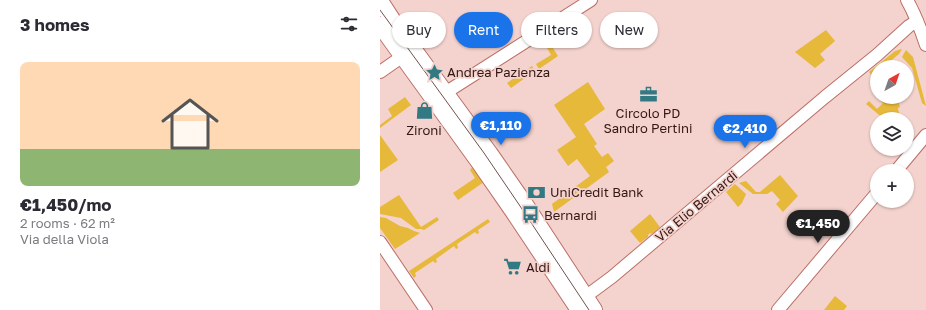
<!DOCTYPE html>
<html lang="en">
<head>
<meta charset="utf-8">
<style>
  :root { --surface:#fff; --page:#f2f2f3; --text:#2b2b33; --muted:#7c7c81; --line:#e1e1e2; --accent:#1a73e8 }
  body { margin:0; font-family:"Golos Text",sans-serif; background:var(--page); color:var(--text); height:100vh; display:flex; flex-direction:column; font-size:15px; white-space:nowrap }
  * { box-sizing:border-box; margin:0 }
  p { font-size:13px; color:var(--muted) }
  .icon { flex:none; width:22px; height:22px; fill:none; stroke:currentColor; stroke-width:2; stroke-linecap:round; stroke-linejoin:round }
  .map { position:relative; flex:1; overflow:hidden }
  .drawer { display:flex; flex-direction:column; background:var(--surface); width:380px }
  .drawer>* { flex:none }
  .banner { position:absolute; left:12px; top:12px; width:380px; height:36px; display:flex; gap:8px }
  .needle { width:26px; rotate:40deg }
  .fabs { position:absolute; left:490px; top:60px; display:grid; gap:8px }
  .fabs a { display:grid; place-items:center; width:44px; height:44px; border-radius:50%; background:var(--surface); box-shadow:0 1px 3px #0004; font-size:20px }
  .price { position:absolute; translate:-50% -34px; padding:0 9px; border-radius:14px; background:var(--accent); color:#fff; font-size:13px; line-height:26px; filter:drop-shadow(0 1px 2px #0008) }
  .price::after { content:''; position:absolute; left:50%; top:24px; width:12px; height:9px; margin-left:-6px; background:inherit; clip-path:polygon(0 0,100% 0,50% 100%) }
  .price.on { background:#222; color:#fff }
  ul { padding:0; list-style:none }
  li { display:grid; align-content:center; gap:8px; height:212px; padding:0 20px }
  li+li { border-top:1px solid var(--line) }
  li span { display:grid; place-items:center; height:124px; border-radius:8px; color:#555 }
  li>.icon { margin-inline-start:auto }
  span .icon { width:72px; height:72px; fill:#fffc; stroke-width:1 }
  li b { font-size:17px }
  h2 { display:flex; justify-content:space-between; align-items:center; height:48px; padding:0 20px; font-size:17px }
  .pill { padding:0 14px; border-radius:18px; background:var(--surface); box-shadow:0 1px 3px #0004; font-size:14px; line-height:36px }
  .pill.on { background:var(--accent); color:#fff }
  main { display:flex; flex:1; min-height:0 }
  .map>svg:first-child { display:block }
</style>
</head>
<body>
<main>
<section class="drawer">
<h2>3 homes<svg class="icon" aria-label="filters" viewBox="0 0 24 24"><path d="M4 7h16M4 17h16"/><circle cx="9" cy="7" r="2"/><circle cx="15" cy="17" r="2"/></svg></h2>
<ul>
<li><span style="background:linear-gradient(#ffd9b3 70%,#8fb573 0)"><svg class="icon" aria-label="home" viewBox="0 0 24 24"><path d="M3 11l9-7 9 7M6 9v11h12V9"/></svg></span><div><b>€1,450/mo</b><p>2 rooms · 62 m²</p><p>Via della Viola</p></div></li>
</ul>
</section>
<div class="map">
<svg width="546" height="310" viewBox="0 0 546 310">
  <rect width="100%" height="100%" fill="#f4d2cd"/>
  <g fill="#e6b93b">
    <polygon points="446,30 455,41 440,54 445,60 435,68 415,52"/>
    <polygon points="166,37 178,56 159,69 156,64 171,55 162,39"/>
    <polygon points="522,49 519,54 503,67 497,67 497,72 492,76 489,72 515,51"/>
    <polygon points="526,50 533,57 546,106 542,103 532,68 522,57"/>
    <polygon points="152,66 155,71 131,88 127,83"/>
    <polygon points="208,82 225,109 204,124 217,144 214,146 222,157 228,153 234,161 226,167 229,172 174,212 172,204 210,176 197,159 188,166 177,150 196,137 174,105"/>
    <polygon points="25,97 31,105 0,128 0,125 12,116 8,109"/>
    <polygon points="497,97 517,97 520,107 518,108 520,119 504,119 486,104 489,101 497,109 503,103"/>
    <polygon points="0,135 18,160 0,172"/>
    <polygon points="93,166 104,182 78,200 73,193 95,178 90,170"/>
    <polygon points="400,175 418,196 403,212 396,204 400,200 392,191 387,194 373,194 359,183 366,181 376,192 380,192"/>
    <polygon points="355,184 366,194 362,203 358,207 346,192"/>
    <polygon points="19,195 41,227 57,217 59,220 44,230 41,229 36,229 21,218 0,214 0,207"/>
    <polygon points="270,214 280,227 272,234 270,233 268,235 268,237 260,243 250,231"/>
    <polygon points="0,217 6,218 20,226 28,228 34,231 40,233 15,249 0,228"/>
    <polygon points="108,219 110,222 98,230 99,233 97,234 95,232 77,244 78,248 76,249 74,246 56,259 57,262 55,263 53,261 35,273 36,276 34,278 29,271"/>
    <polygon points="455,296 467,306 464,310 444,310"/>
  </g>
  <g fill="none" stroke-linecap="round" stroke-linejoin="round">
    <defs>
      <g id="minor">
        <path d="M527 0C535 14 541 30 546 45"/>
        <polyline points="0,72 23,56"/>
        <polyline points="65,93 211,0"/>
        <polyline points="516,171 546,135"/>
        <polyline points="0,242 46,310"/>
        <polyline points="205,297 232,277 445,97 497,55 529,26 537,21"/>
        <polyline points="398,310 497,193"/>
      </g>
      <g id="major">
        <polyline points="0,1 15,24 110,154 144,203 214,310"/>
        <polyline points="0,25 99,162 133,211 199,310"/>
      </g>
    </defs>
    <use href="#minor" stroke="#bb7066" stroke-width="14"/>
    <use href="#major" stroke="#bb7066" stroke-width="18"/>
    <use href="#minor" stroke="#fff" stroke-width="12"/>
    <use href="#major" stroke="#fff" stroke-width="16"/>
    <polyline stroke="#6f514d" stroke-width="1" points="0,10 104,153 140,206 209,310"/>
  </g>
  <defs>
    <symbol id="sight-bare" viewBox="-9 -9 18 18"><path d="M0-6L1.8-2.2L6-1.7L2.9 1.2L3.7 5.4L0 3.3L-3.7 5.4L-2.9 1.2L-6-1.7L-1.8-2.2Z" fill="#317983" stroke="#f4d2cd" stroke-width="2.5" paint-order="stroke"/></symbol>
    <symbol id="office-bare" viewBox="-9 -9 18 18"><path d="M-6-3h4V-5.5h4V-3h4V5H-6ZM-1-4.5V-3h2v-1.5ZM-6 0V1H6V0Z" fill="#317983" stroke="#f4d2cd" stroke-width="2.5" paint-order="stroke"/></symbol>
    <symbol id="shop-bare" viewBox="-9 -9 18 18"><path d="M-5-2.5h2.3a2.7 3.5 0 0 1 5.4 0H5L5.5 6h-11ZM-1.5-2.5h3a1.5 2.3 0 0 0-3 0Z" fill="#317983" stroke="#f4d2cd" stroke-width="2.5" paint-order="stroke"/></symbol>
    <symbol id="bank-bare" viewBox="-9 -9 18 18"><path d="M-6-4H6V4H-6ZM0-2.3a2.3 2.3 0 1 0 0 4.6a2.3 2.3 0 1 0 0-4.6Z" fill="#317983" stroke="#f4d2cd" stroke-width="2.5" paint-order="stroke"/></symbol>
    <symbol id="bus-bare" viewBox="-9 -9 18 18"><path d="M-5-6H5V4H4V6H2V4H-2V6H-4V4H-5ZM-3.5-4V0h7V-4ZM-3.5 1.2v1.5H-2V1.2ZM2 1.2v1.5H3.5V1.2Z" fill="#317983" stroke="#f4d2cd" stroke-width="2.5" paint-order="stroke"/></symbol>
    <symbol id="supermarket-bare" viewBox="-9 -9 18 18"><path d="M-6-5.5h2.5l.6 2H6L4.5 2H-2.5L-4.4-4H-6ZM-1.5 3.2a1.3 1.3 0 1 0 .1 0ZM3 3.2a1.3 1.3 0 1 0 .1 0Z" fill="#317983" stroke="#f4d2cd" stroke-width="2.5" paint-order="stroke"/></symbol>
  </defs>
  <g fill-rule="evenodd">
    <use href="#sight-bare" x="42" y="60" width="25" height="25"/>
    <use href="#office-bare" x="256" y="82" width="25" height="25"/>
    <use href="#shop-bare" x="32" y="98" width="25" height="25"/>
    <use href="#bank-bare" x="144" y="180" width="25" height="25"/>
    <use href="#bus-bare" x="138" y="202" width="25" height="25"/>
    <use href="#supermarket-bare" x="120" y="254" width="25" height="25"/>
  </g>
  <g text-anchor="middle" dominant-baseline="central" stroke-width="3.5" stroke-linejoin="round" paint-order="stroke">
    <g font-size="13" fill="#351814" stroke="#f4d2cd" text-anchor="start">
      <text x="67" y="72">Andrea Pazienza</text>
      <text x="268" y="113" text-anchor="middle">Circolo PD<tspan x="268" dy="15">Sandro Pertini</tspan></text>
      <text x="44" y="130" text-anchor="middle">Zironi</text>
      <text x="170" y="192">UniCredit Bank</text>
      <text x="164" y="215">Bernardi</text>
      <text x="146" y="267">Aldi</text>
    </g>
    <g font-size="13" fill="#351814" stroke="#f4d2cd">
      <text transform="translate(316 206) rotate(-40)">Via Elio Bernardi</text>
    </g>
  </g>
</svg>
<div class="fabs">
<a><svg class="needle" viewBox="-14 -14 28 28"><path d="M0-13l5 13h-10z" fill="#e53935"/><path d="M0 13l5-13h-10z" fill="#7c7c81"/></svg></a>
<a><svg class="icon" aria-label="layers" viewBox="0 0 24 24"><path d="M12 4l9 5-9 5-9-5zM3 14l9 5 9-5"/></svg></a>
<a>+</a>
</div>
<b class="price" style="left:121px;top:146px">€1,110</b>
<b class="price" style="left:365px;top:149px">€2,410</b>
<b class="price on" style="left:438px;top:244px">€1,450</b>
<div class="banner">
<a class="pill">Buy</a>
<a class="pill on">Rent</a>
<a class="pill">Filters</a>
<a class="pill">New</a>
</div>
</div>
</main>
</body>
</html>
